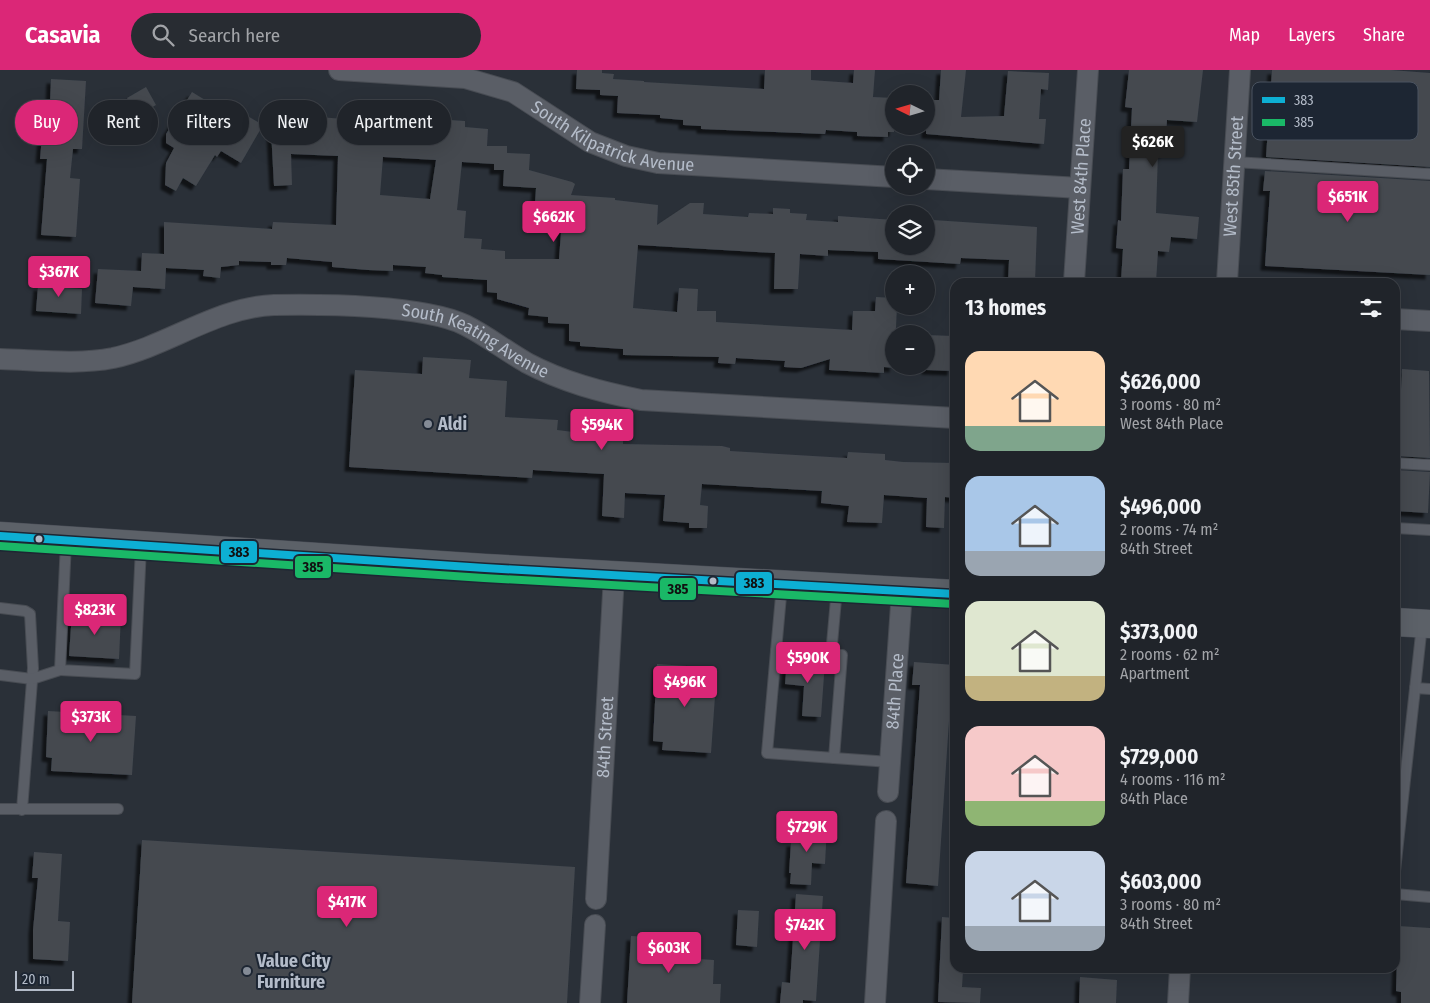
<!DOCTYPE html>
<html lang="en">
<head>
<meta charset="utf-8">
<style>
  :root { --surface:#20242a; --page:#282c32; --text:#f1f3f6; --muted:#a2a4a8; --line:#3d4147; --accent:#db2777 }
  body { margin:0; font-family:"Fira Sans Condensed",sans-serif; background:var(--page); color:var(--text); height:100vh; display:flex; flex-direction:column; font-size:19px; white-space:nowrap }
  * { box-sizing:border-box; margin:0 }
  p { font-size:16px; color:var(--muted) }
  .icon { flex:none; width:28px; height:28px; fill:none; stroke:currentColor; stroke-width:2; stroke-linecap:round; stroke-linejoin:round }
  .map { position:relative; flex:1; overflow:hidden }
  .details { position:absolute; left:950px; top:208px; width:450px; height:695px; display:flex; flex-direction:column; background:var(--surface); border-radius:15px; box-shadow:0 5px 20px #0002,0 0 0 1px var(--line) }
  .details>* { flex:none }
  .hud { position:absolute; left:15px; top:30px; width:475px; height:45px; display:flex; gap:10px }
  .needle { width:32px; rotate:275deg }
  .controls { position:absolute; left:885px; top:15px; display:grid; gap:10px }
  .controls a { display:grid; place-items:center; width:50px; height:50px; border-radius:50%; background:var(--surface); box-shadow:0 5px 20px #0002,0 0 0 1px var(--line); font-size:25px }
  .scale { position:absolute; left:15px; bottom:12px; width:59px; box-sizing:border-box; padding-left:5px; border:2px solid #b4bcc9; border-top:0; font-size:14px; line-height:18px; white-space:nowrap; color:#b4bcc9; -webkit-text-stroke:4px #1d2633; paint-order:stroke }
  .price { position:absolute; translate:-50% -42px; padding:0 11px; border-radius:5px; background:var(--accent); color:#fff; font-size:16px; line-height:32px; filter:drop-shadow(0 1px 2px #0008) }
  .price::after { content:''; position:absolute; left:50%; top:30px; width:15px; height:11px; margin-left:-8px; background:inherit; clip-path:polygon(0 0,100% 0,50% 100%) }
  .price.on { background:#222; color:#fff }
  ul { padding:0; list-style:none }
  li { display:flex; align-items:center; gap:15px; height:125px; padding:0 15px }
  li span { display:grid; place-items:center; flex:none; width:140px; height:100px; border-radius:15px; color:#555 }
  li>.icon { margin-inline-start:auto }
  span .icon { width:60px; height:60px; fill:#fffc; stroke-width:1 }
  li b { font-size:21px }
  h2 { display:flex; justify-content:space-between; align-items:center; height:60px; padding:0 15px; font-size:21px }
  .pill { padding:0 18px; border-radius:22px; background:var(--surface); box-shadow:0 5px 20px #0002,0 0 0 1px var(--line); font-size:18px; line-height:45px }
  .pill.on { background:var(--accent); color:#fff }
  header { display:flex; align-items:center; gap:30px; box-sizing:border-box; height:70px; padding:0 25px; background:var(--accent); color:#fff }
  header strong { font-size:24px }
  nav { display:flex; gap:28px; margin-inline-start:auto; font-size:18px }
  .search { width:350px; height:45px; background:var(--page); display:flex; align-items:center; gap:12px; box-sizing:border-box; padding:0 18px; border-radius:28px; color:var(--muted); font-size:19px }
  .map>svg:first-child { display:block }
</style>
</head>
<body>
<header>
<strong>Casavia</strong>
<div class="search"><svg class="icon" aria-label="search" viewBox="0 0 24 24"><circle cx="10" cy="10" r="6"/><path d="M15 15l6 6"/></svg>Search here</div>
<nav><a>Map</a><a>Layers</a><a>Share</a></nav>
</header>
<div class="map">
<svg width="1430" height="933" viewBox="0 0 1430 933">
  <defs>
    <filter id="shadow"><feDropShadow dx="-4.5" dy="4.5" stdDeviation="1" flood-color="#0009"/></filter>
  </defs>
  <rect width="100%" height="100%" fill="#2a3038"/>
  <g fill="#444950" fill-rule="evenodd" filter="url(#shadow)">
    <polygon points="577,0 602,0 602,3 614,4 613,9 644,11 644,12 764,19 765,0 811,0 811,10 853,13 854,0 875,0 873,27 894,28 894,62 888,62 888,67 857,66 857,62 826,60 825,64 701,59 701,56 683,55 683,50 660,48 660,45 617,43 618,26 600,25 600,20 576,19"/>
    <polygon points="941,0 966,0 961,47 1004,46 1008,1 1049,3 1048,20 1041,19 1039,49 1046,49 1044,74 926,64 926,30 939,30"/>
    <polygon points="1129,0 1203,0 1197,52 1167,50 1165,83 1158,83 1156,143 1199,147 1197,169 1171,167 1169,182 1158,181 1156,212 1121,211 1123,179 1116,178 1118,150 1121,151 1123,99 1129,99 1132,38 1125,37"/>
    <polygon points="1272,0 1391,0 1430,3 1430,97 1266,87"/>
    <polygon points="51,9 86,11 82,79 73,79 70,108 80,109 76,167 41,165 47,89 40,89 45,32 50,32"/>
    <polygon points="146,17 156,35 137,46 127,28"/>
    <polygon points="192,22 228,44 232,37 263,55 241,93 221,81 217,87 215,85 196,116 183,108 176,121 165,115 166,93 174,78 166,73 166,64"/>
    <path d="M343 43 465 51V57L488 59 487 76H507V83L530 84 529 100 572 112 575 114 571 125 615 128V130L658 135 657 155 690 133H704L703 144 748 147 749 143 773 144V138L790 139V143L807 144 806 150 838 152V146L894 150V176H926V157H932L933 150 1037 157 1035 212H1008L1009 190 961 188 960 194 878 189V182L828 180V186L800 184 798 219H774L775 183 638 175 633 238 677 242 679 218 698 219 697 241H716V252L852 260 853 241H875L876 227 894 228V236H897L894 298 884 297V303L829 300 830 289 801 298 784 297 785 291 736 288 735 294 718 293 719 287 623 285V279L580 276V272L569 271V254L548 253V247L528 245 529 238 497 229V223L487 222V210L442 207V205L425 203 426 197 393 195V201L368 200 332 197V192L287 188 286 195H271V192L239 191V195L221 197 220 208 203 206 204 200 166 198 165 219 133 217 131 236 95 233 98 199 141 201 142 183 164 184V152L272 159 273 152 336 155 338 86 291 84 292 115 274 116 271 60 279 65 280 44 344 49ZM383 87 436 90 430 129 380 125ZM462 92 494 94V100H504L503 116 536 118 534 148 562 149 559 189H505V181L481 179 482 169 464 168 466 141 457 140Z"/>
    <polygon points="1265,101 1430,111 1430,205 1265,196 1270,121 1263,121"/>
    <polygon points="49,206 67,208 66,218 82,219 81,244 36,241 38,216 49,217"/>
    <polygon points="926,265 954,266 952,301 926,300"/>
    <polygon points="423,287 471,290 469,308 507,311 505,347 558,350 557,360 623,368 623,374 722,376 730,378 730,381 847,388 848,382 885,384 885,390 903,392 955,393 955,428 945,427 944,458 926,457 927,428 884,425 882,453 847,452 849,436 821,433 822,421 702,414 700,435 708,436 707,458 689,458 689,453 663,451 665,425 625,423 624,448 602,446 604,404 533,400 532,408 349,397 355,300 422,304"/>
    <polygon points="1402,299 1429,301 1430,388 1395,386 1395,361 1399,361"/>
    <polygon points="1395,400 1430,402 1428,443 1395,441"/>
    <polygon points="72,542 121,545 119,589 69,586"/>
    <polygon points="787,590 825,592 821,647 802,646 804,616 785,614"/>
    <polygon points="914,592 955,595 955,636 950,636 938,816 906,813 920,615 912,615"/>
    <polygon points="657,594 717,598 711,683 662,680 663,672 653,671"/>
    <polygon points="48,641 136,646 132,705 51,701 52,688 46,687"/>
    <polygon points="800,754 827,756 825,794 812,793 811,815 790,814 791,803 789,803 791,772 799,772"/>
    <polygon points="142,770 575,797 567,933 132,933"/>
    <polygon points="34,782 62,784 58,851 70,852 68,891 33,889 33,860 38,808 32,808"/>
    <polygon points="796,824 823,826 816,931 803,930 803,933 780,933 782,912 790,913"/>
    <polygon points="738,840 759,841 757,877 736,875"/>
    <polygon points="942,847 955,848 955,900 963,901 962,917 981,918 980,933 938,932"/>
    <polygon points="1398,856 1430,858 1430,933 1401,933 1401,922 1396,921"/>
    <polygon points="631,866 685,869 683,888 714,890 713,914 721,914 720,933 627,933"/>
    <polygon points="1080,907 1117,910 1116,933 1079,933"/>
  </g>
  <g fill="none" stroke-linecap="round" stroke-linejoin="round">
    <defs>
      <g id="lane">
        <polyline points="1234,92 1430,104"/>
        <polyline points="1395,393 1430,395"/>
        <polyline points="1395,458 1430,460"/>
        <polyline points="66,472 60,600 135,604 141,477"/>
        <polyline points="0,538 25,541 30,544 33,598 22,740"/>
        <polygon points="776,581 842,585 834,688 767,683"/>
        <polyline points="776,581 782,515"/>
        <polyline points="831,585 837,518"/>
        <polyline points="0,605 32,609 60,600"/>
        <polyline points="1415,618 1430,619"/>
        <polyline points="834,688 890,692"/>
        <polyline points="0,739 118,739"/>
        <polyline points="1395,801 1422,555"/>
        <polyline points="1395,824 1430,827"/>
      </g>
      <g id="street">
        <path id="s1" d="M339 0 465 8 513 22 590 72 626 86 658 93 894 107"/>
        <polyline points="926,109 1080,118"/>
        <path id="s2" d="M1074 212 1088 0"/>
        <path id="s3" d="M1227 212 1240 0"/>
        <polyline points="1395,249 1430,251"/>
        <path id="s4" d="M0 289C37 290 77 295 113 288 168 276 217 237 274 235 322 234 424 235 465 255 487 266 506 281 527 293 563 312 601 322 641 330L955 348"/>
        <path id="s5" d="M888 722 902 521"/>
        <path id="s6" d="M596 829 614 505"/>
        <polyline points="590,933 595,855"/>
        <polyline points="875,933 886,751"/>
        <polyline points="1178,933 1180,898"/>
      </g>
      <g id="primary">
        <polyline points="0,466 485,498 955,524"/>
        <polyline points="1395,552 1430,554"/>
      </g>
    </defs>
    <use href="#lane" stroke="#484c53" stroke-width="12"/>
    <use href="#street" stroke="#484c53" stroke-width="22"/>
    <use href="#primary" stroke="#484c55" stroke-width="29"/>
    <use href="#lane" stroke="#5a5e66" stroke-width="10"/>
    <use href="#street" stroke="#5a5e66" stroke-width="20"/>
    <use href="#primary" stroke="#5c6168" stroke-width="28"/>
    <defs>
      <polyline id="bus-1" points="0,466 485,498 955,524"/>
      <polyline id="bus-2" points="0,476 484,508 954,534"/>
    </defs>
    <use href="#bus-1" stroke="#1d2633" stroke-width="11"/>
    <use href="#bus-2" stroke="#1d2633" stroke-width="11"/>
    <use href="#bus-1" stroke="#0dafd3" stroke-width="8"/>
    <use href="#bus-2" stroke="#1ab867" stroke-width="8"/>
  </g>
  <g fill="#848b96" stroke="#1d2633" stroke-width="2">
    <circle cx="428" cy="354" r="5"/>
    <circle cx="247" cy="901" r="5"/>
  </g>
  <g fill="#b4bcc9" stroke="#1d2633" stroke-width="2">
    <circle cx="39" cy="469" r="4.5"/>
    <circle cx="713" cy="511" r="4.5"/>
  </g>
  <g text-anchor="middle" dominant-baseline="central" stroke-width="4" stroke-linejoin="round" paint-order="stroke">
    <g font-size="18" fill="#b4bcc9" stroke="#1d2633">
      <text stroke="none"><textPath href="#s1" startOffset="288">South Kilpatrick Avenue</textPath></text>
      <text stroke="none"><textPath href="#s2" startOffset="106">West 84th Place</textPath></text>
      <text stroke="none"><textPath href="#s3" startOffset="106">West 85th Street</textPath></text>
      <text stroke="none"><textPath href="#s4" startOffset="492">South Keating Avenue</textPath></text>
      <text stroke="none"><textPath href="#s5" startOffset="101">84th Place</textPath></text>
      <text stroke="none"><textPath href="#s6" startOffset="162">84th Street</textPath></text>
    </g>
    <g font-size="18" font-weight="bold" fill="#b4bcc9" stroke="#1d2633" text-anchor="start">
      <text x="438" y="354">Aldi</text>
      <text x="257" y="891">Value City<tspan x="257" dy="21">Furniture</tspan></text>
    </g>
  </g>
  <rect x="1252" y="12" width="166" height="58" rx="8" fill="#1d2633" stroke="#4a5360" stroke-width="1"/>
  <rect x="1262" y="27" width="23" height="6" fill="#0dafd3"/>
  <rect x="1262" y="49" width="23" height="7" fill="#1ab867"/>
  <g font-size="14" fill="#b4bcc9">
    <text x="1294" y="35">383</text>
    <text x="1294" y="57">385</text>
  </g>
  <g stroke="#1d2633" stroke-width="2">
    <rect x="220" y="470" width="38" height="24" rx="5" fill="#0dafd3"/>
    <rect x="294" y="485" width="38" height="24" rx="5" fill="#1ab867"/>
    <rect x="735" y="501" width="38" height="24" rx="5" fill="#0dafd3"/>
    <rect x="659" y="507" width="38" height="24" rx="5" fill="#1ab867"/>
  </g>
  <g font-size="14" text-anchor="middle" font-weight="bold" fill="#111">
    <text x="239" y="487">383</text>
    <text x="313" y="502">385</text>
    <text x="754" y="518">383</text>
    <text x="678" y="524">385</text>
  </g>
</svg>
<div class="controls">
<a><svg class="needle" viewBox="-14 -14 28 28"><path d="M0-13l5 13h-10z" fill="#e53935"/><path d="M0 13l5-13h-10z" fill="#a2a4a8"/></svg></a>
<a><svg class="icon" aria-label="locate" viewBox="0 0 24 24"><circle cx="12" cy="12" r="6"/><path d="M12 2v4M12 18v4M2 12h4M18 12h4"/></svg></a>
<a><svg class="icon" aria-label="layers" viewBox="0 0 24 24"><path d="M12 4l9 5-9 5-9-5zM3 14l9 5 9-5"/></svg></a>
<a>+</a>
<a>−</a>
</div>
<div class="scale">20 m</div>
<b class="price on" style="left:1153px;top:98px">$626K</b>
<b class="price" style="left:1348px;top:153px">$651K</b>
<b class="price" style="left:554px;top:173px">$662K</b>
<b class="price" style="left:59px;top:228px">$367K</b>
<b class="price" style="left:602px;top:381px">$594K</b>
<b class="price" style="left:95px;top:566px">$823K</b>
<b class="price" style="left:808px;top:614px">$590K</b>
<b class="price" style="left:685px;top:638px">$496K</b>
<b class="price" style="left:91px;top:673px">$373K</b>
<b class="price" style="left:807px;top:783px">$729K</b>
<b class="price" style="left:347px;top:858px">$417K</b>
<b class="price" style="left:805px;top:881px">$742K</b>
<b class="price" style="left:669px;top:904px">$603K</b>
<div class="hud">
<a class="pill on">Buy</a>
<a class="pill">Rent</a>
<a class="pill">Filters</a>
<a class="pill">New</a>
<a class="pill">Apartment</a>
</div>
<section class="details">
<h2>13 homes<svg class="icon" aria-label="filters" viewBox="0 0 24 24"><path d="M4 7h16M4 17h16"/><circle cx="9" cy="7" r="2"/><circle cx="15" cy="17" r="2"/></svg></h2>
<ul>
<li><span style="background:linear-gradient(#ffd9b3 75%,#7fa58c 0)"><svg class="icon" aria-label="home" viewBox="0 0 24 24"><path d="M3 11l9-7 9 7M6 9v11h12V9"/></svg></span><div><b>$626,000</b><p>3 rooms · 80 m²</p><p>West 84th Place</p></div></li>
<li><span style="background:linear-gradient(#a9c7e8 75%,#9aa5b1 0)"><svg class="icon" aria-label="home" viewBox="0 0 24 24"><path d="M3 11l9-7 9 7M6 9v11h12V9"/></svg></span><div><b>$496,000</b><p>2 rooms · 74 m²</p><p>84th Street</p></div></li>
<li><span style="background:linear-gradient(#dfe7d0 75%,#c2b280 0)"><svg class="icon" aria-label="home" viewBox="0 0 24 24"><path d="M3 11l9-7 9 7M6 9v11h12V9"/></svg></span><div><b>$373,000</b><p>2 rooms · 62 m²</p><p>Apartment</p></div></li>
<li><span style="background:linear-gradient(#f6c9c9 75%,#8fb573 0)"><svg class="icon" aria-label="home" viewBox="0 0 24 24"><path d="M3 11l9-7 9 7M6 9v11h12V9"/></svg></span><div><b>$729,000</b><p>4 rooms · 116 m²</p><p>84th Place</p></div></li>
<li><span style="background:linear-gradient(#c9d6e8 75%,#9aa5b1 0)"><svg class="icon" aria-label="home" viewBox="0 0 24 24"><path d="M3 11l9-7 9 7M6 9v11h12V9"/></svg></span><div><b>$603,000</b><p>3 rooms · 80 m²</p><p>84th Street</p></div></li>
</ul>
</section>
</div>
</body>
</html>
